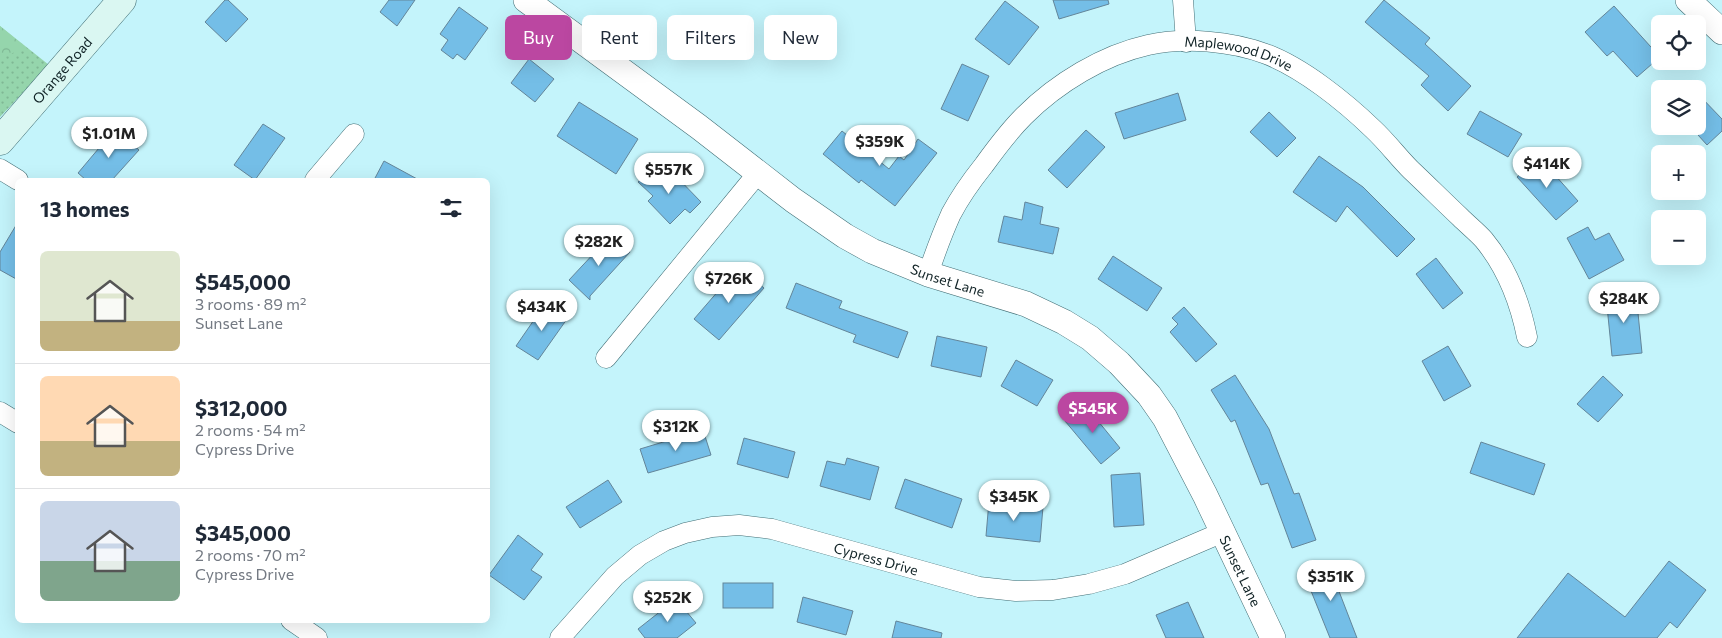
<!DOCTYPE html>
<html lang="en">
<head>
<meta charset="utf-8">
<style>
  :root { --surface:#fff; --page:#f6f6f7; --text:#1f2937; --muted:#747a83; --line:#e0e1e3; --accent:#bb47a1 }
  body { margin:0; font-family:Commissioner,sans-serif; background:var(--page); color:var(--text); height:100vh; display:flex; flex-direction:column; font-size:19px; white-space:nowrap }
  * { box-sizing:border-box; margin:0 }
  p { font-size:16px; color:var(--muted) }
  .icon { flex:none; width:28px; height:28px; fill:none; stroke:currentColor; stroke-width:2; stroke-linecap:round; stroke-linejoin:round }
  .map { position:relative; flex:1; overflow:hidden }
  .panel { position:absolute; left:15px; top:178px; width:475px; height:445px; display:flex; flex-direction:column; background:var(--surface); border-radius:8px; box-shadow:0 5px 20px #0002 }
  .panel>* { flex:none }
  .banner { position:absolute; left:505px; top:15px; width:475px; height:45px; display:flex; gap:10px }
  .tools { position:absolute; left:1651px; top:15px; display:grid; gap:10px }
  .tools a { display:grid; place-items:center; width:55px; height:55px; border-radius:8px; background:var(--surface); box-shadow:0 5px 20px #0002; font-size:25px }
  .price { position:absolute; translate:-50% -42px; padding:0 11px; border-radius:18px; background:#fff; color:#222; font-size:16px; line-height:32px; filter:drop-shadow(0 1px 2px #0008) }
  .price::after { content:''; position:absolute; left:50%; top:30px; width:15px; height:11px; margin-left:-8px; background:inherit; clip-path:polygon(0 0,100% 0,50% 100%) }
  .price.selected { background:var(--accent); color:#fff }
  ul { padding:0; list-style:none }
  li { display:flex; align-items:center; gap:15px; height:125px; padding:0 25px }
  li+li { border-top:1px solid var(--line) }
  li span { display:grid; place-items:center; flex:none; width:140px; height:100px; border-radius:8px; color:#555 }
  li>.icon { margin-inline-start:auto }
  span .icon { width:60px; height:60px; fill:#fffc; stroke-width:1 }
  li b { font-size:21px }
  h2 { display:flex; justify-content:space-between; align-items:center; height:60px; padding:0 25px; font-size:21px }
  .tag { padding:0 18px; border-radius:8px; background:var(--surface); box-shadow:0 5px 20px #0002; font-size:18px; line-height:45px }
  .tag.selected { background:var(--accent); color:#fff }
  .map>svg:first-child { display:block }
</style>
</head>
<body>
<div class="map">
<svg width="1722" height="638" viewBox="0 0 1722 638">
  <defs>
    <pattern id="grass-dots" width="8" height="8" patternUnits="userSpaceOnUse" patternTransform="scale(1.25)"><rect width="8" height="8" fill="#95d5ac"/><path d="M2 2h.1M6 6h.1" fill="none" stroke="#7fb794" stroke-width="1.8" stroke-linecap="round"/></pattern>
    <pattern id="forest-crowns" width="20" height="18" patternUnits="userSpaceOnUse" patternTransform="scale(1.25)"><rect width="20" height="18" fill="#95d5ac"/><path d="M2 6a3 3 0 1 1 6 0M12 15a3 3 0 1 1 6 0" fill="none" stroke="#7fb794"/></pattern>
  </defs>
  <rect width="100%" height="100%" fill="#c4f4fb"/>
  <polygon fill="url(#grass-dots)" points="0,26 49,65 0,117"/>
  <polygon fill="url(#forest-crowns)" points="0,26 24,46 17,51 0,59"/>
  <g fill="#74bee7" stroke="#638599">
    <polygon points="225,0 228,0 248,19 226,42 205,22"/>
    <polygon points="389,0 415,0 397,26 380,12"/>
    <polygon points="1053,0 1108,0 1109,4 1059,19"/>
    <polygon points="1384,0 1430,38 1425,44 1471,86 1448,111 1421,85 1429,76 1365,22"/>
    <polygon points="1005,1 1039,27 1009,65 975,39"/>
    <polygon points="1614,6 1660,57 1637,77 1613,51 1607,56 1585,32"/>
    <polygon points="459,7 488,28 465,60 457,54 453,59 441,50 448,40 440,34"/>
    <polygon points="529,59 554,79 535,102 511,83"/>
    <polygon points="962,64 989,76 968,121 941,109"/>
    <polygon points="1178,93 1186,120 1124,139 1115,113"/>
    <polygon points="1698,94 1722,119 1722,131 1707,145 1698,135"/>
    <polygon points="579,102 638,139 616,174 557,136"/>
    <polygon points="1480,111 1522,134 1508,157 1467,134"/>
    <polygon points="1269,112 1296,138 1277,157 1250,132"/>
    <polygon points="263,124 285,138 255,180 234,165"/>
    <polygon points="115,129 139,150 112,180 86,180 78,173"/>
    <polygon points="1086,130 1105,147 1067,188 1048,170"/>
    <polygon points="842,131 889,169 899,156 904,160 918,139 937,153 895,206 861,180 859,183 823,154"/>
    <polygon points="1319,156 1363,187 1415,239 1397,257 1347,206 1336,222 1293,192"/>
    <polygon points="1539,157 1578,201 1556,220 1517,177"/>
    <polygon points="384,161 419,180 374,180"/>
    <polygon points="652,169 663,181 672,172 701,202 690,213 685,209 670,224 648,201 653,196 638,182"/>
    <polygon points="1025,202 1043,207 1040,224 1059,228 1053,254 998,242 1004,216 1022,220"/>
    <polygon points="18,222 18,280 0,270 0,252"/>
    <polygon points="1588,227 1595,240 1609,233 1624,260 1589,279 1567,238"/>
    <polygon points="611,235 630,252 590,296 590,300 569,280"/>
    <polygon points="1113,256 1162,288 1147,311 1098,279"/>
    <polygon points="1436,258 1463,293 1443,309 1416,274"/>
    <polygon points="739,267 764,288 719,340 694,319"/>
    <polygon points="796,283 842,301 839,308 908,332 898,358 853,342 856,335 786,308"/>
    <polygon points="1636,293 1642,353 1612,356 1606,296"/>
    <polygon points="545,304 567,319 538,360 516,346"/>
    <polygon points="1184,307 1217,344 1196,362 1170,332 1178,324 1172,318"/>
    <polygon points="937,336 987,347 981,377 931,366"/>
    <polygon points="1448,346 1471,386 1444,401 1422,361"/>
    <polygon points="1016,360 1053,380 1037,406 1001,386"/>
    <polygon points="1235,375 1269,429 1294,494 1299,493 1316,540 1292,548 1268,483 1261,485 1235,420 1231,422 1211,390"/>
    <polygon points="1603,376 1623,395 1598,422 1577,404"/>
    <polygon points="1085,405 1120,448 1101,464 1065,421"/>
    <polygon points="703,430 711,455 648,473 640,449"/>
    <polygon points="744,438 795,452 788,478 737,464"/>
    <polygon points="1481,442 1545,464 1534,495 1470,473"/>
    <polygon points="847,458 879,467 870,500 820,486 827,461 845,465"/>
    <polygon points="1140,473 1144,525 1114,527 1111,475"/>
    <polygon points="905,479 962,499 952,528 895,508"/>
    <polygon points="608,480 622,502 580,528 566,507"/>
    <polygon points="989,501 1043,507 1040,542 986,536"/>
    <polygon points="518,535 543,554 531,570 542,577 524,600 489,575"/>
    <polygon points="1669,561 1706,590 1677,628 1670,622 1657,638 1517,638 1568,573 1625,617"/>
    <polygon points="1338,563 1343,578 1335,581 1357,638 1330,638 1305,576"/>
    <rect x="723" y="583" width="50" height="25"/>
    <polygon points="803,597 853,611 846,635 797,622"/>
    <polygon points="676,599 696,623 677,638 645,638 638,629"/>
    <polygon points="1188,602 1204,638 1166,638 1156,615"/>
    <polygon points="896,621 942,633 941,638 892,638"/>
  </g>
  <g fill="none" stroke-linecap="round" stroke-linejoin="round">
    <defs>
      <g id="minor">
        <polyline points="1183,0 1186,42"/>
        <polyline points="0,169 18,180"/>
        <polyline points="315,180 354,134"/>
        <path id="s1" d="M928 274C935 253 942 234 951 214 960 197 972 180 984 165 997 147 1009 131 1024 116 1057 83 1103 55 1148 45 1185 37 1231 41 1266 54 1303 68 1345 102 1373 129 1387 142 1398 157 1411 170 1427 185 1443 201 1460 217 1468 225 1477 232 1484 240 1507 268 1520 302 1527 337"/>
        <polyline points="606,358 758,173"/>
        <polyline points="0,412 18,423"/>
        <polyline points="291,620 317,638"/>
        <path id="s2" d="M560 638 615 576 640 555 664 541 685 533 712 527 739 525 772 529 979 587 1016 591 1053 590 1089 584 1125 574 1223 532"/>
      </g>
      <g id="tertiary">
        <path id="s3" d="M526 0 699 127 793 200 845 236 872 251 928 274 1026 304 1064 322 1090 338 1119 363 1149 395 1165 418 1205 495 1273 638"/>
        <polyline points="1688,0 1722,32"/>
      </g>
      <g id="secondary">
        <path id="s4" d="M0 141 122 0"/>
      </g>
    </defs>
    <use href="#minor" stroke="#426e75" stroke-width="21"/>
    <use href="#tertiary" stroke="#426e75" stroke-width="26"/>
    <use href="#secondary" stroke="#426e75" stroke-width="29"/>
    <use href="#minor" stroke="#fff" stroke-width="20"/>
    <use href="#tertiary" stroke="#fff" stroke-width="25"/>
    <use href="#secondary" stroke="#daf7f2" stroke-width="28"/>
  </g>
  <g text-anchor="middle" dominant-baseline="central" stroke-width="4" stroke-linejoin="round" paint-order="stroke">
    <g font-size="14" fill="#102225" stroke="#c4f4fb">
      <text stroke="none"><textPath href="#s1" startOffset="424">Maplewood Drive</textPath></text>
      <text stroke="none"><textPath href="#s4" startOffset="94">Orange Road</textPath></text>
      <text stroke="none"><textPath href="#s3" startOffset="509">Sunset Lane</textPath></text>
      <text stroke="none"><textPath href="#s2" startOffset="362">Cypress Drive</textPath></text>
      <text stroke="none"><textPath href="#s3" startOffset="944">Sunset Lane</textPath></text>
    </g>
  </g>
</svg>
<div class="tools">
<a><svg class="icon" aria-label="locate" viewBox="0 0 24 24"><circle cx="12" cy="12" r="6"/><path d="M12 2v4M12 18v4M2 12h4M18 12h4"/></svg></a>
<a><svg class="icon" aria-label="layers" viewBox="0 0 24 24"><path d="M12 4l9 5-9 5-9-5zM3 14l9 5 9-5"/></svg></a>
<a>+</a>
<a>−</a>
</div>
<b class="price" style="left:109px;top:159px">$1.01M</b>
<b class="price" style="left:880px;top:167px">$359K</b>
<b class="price" style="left:1547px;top:189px">$414K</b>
<b class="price" style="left:669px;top:195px">$557K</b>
<b class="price" style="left:599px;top:267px">$282K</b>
<b class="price" style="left:729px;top:304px">$726K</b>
<b class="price" style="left:1624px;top:324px">$284K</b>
<b class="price" style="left:542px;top:332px">$434K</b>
<b class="price selected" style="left:1093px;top:434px">$545K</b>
<b class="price" style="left:676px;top:452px">$312K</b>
<b class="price" style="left:1014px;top:522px">$345K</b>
<b class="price" style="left:1331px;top:602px">$351K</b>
<b class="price" style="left:668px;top:623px">$252K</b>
<div class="banner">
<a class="tag selected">Buy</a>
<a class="tag">Rent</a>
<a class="tag">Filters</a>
<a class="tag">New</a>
</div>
<section class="panel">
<h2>13 homes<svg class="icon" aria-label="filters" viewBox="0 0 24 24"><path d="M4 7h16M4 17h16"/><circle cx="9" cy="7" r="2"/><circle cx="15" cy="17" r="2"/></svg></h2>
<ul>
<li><span style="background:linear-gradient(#dfe7d0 70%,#c2b280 0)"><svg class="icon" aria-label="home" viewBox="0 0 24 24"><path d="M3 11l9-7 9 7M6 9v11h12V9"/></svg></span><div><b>$545,000</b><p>3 rooms · 89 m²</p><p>Sunset Lane</p></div></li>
<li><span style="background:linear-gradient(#ffd9b3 65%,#c2b280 0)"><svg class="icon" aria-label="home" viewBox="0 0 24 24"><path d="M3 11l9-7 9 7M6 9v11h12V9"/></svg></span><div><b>$312,000</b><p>2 rooms · 54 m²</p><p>Cypress Drive</p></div></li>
<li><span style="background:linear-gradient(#c9d6e8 60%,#7fa58c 0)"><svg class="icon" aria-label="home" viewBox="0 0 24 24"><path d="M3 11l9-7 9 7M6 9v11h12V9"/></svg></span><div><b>$345,000</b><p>2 rooms · 70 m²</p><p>Cypress Drive</p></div></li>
</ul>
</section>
</div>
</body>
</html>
